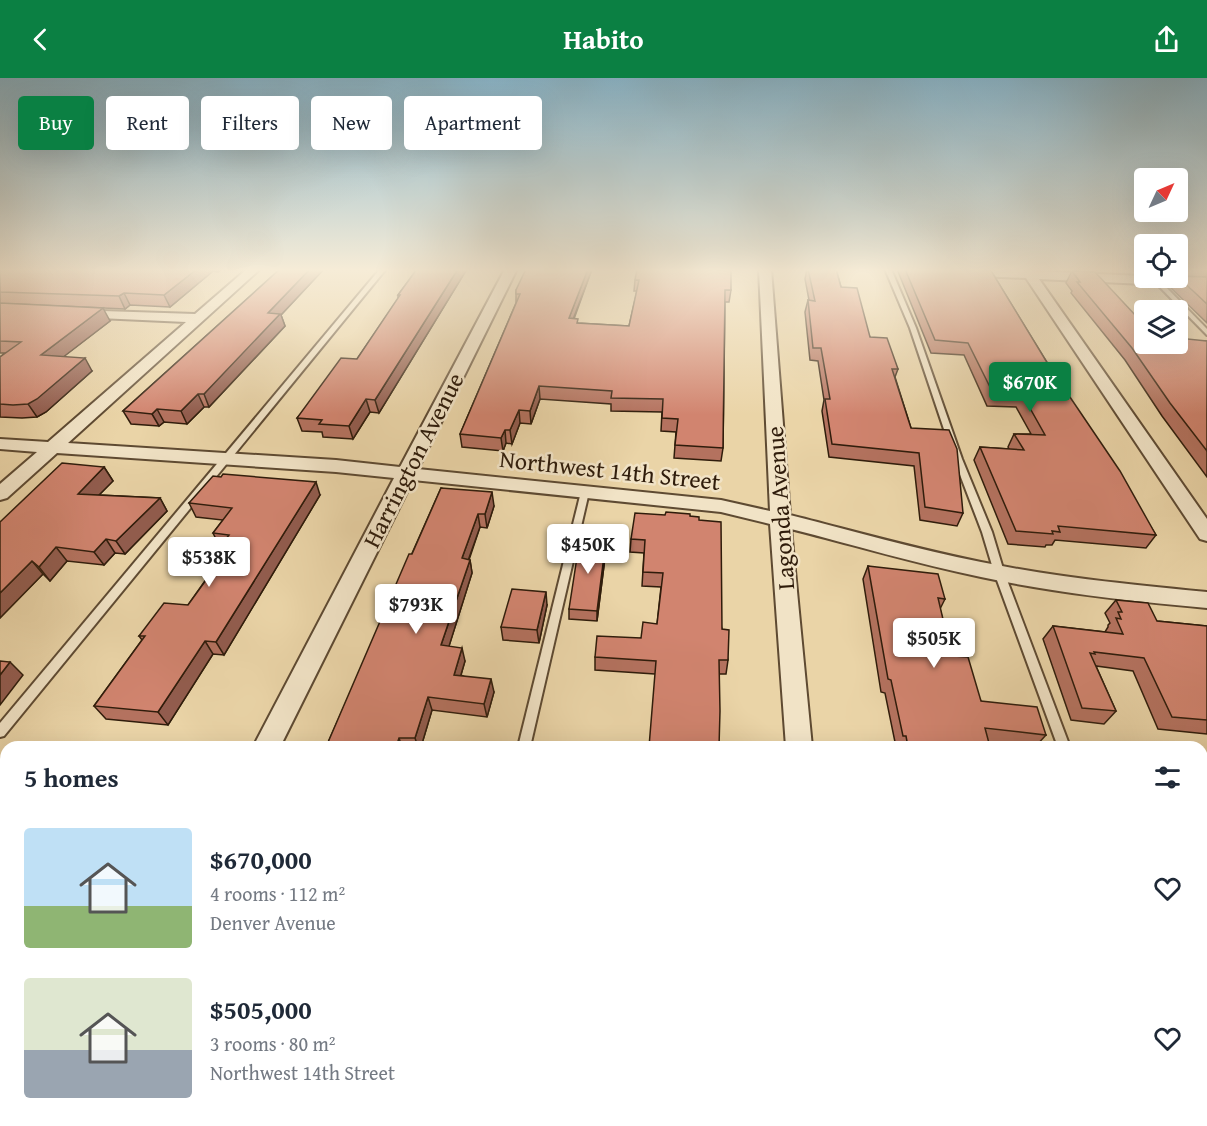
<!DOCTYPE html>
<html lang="en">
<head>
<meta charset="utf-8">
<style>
  :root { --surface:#fff; --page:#f2f2f3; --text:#1f2937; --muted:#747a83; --accent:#0b8043 }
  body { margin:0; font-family:"Gentium Book Plus",serif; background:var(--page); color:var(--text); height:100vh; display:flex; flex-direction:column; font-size:22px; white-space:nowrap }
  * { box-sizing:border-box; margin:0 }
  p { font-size:20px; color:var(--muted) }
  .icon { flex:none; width:33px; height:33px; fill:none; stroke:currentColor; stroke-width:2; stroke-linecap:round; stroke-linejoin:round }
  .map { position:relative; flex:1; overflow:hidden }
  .sheet { position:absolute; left:0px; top:663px; width:1208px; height:386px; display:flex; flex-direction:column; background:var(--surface); border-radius:18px 18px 0 0; box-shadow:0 6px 24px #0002 }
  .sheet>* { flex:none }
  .hud { position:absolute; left:18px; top:18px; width:600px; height:54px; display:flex; gap:12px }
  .needle { width:39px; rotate:46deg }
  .fabs { position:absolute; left:1134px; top:90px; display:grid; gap:12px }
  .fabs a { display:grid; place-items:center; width:54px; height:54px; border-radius:6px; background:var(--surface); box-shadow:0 6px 24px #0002; font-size:30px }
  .price { position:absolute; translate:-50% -51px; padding:0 14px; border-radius:6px; background:#fff; color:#222; font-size:20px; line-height:39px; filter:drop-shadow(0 2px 3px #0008) }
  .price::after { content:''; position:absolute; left:50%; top:36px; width:18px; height:14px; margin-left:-9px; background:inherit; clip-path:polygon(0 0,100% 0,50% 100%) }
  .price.current { background:var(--accent); color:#fff }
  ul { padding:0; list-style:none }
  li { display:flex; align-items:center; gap:18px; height:150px; padding:0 24px }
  li span { display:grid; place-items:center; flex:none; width:168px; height:120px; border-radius:6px; color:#555 }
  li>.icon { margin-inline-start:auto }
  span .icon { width:72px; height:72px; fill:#fffc; stroke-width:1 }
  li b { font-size:26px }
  h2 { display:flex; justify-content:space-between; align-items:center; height:72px; padding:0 24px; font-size:26px }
  .pill { padding:0 21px; border-radius:6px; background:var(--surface); box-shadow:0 6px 24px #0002; font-size:21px; line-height:54px }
  .pill.current { background:var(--accent); color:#fff }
  header { display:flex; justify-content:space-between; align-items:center; height:78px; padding:0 24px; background:var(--accent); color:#fff; font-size:27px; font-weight:700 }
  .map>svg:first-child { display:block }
</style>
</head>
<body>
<header><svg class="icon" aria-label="back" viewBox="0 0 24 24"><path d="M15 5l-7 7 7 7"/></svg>Habito<svg class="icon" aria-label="share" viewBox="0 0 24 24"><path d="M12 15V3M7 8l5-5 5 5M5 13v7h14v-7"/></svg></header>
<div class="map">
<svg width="1207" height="1048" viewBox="0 0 1207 1048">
  <rect width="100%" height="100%" fill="#ead4a7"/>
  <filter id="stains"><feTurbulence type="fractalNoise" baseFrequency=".00333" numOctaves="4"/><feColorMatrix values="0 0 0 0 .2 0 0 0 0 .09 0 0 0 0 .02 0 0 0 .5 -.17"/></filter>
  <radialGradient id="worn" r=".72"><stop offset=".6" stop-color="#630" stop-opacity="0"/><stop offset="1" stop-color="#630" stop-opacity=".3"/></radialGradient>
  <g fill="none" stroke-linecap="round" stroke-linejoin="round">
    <defs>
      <g id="service">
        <polygon points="380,191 386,191 4,658 0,659 0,645"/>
        <polygon points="885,191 891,191 916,250 962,381 992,454 1004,494 1070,669 1058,669 994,494 982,454 954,381 910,250"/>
        <polygon points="1151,200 1157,200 1207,251 1207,257"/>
        <polygon points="585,411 589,414 530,669 518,669 581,414"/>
        <polygon points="0,1010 6,1011 6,1029 0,1028"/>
        <polygon points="1202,1021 1207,1023 1207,1048 1200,1048 1198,1042 1202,1042"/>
        <polygon points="439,1042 457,1042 455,1048 437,1048"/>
      </g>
      <g id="minor">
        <path d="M247 191H260L68 365 336 382 400 389 505 191H517L418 391 721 422 770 433 759 191H771L790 437C853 453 916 471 981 484 1055 499 1131 507 1207 514V530C1131 523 1056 515 981 499 917 486 854 467 791 451L812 669H786L770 446 721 434 413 402 280 669H253L394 400 336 394 57 375 7 420 0 422V406L37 374 0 371V361L48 364 186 244 77 239 70 235 72 232 195 236Z"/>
        <polygon points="905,191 1032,191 1034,193 1207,201 1207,209 1039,201 1207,441 1207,463 1200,461 1026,200 911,195"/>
        <polygon points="56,1042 95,1042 92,1048 54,1048"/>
        <polygon points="812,1042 850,1042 851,1048 813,1048"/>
      </g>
    </defs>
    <use href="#service" stroke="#5e4a32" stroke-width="4"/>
    <use href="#minor" stroke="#5e4a32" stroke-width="4"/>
    <use href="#service" fill="#f1e3c6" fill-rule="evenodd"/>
    <use href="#minor" fill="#f1e3c6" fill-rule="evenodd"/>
  </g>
  <g fill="#b4725f" stroke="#2f1c0b" stroke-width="1.5">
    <polygon points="0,191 222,191 218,194 213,193 170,229 130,227 125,231 16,226 110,243 64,278 92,293 46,334 37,339 22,340 0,339 0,279 5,275 0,275"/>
    <polygon points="280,191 324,191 281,237 285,248 209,329 204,329 187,346 164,344 159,348 131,346 123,333"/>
    <polygon points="417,191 467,191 379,335 370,334 353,361 323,359 322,354 302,353 297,340 357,281 398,221 398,217"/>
    <polygon points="807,191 836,191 841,209 870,259 898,291 895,299 911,350 963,435 957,448 920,442 914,388 829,379 822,333 824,322 818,283 810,282 805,234 808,222 809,222 805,201"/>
    <polygon points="897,191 990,191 1051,291 1156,457 1146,470 1055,462 1052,467 1046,467 1045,469 1008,466 974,382 980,369 1009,371 1008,369 1014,356 1031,356 1016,329 987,328 964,277 931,275"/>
    <polygon points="1058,191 1078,191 1077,193 1058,192"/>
    <polygon points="1178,191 1207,191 1207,199 1178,198"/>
    <polygon points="1072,193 1144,266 1207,263 1207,399 1162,338 1125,282 1071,215 1072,213 1066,205"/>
    <polygon points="591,194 574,241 578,245 629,248 637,213 634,213 635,202 731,212 729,224 725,224 723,370 721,383 674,380 676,354 661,353 662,334 611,333 611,326 540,321 531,346 520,345 512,366 506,365 503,373 462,369 460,356 516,225 516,212"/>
    <polygon points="1207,199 1207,245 1170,209 1176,200"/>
    <polygon points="104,389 113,403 99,417 160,420 167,433 125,476 115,475 104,487 67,483 50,503 43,496 0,540 0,444"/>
    <polygon points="441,410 494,428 487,450 480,449 469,482 470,482 472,495 449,568 465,583 461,597 494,614 487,639 432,632 421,669 326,669"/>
    <polygon points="320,417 224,577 213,576 168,647 106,641 94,628 142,562 139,558 188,527 219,483 215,475 220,469 213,455 223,442 196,439 189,425"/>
    <polygon points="690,438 722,551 728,582 726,596 655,596 595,592 595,579 641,560 657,546 661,509 642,508 644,475 630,474 631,461"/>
    <polygon points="606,472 597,543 569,541 569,531"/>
    <polygon points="868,488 945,521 940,531 950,571 981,623 1046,657 1035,669 989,664 990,669 896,669 885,615 881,614 863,501"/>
    <polygon points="1116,522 1157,543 1207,548 1207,656 1158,651 1133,593 1096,588 1116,633 1104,646 1071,642 1043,561 1053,548 1105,554 1108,549 1108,547 1110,545 1105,535"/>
    <polygon points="547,527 539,565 503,562 501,549"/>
    <polygon points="1207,687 1207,704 1206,701"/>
    <polygon points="6,734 6,939 4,942 0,942 0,778 4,773 0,772 0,742"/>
    <polygon points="281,1042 328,1042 326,1048 318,1048"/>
    <polygon points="951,1042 984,1042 1023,1048 948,1048 948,1044"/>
  </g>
  <g fill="#925c4e" stroke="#2f1c0b" stroke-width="1.5">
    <polygon points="197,191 212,191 213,193 170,229 164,217"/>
    <polygon points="310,191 324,191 281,237 285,248 209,329 204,316 268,235"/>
    <polygon points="458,191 467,191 379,335 375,322"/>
    <polygon points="588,191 591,191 591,194 569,252 569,240"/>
    <polygon points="124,215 130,227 125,231 119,218"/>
    <polygon points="103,230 110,243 49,290 41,277"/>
    <polygon points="85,280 92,293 46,334 37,339 28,326"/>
    <polygon points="539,308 540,321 531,346 530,333"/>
    <polygon points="198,316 204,329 187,346 181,333"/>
    <polygon points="366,321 370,334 353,361 349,348"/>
    <polygon points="157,331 164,344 159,348 152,336"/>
    <polygon points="519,332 520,345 512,366 510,352"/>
    <polygon points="505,352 506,365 503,373 501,360"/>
    <polygon points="104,389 113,403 87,429 78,416"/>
    <polygon points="316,404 320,417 224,577 216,564"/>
    <polygon points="492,414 494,428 487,450 485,436"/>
    <polygon points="160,420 167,433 125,476 116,463"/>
    <polygon points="478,436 480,449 464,494 462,480"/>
    <polygon points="106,461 115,475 104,487 94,474"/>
    <polygon points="606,462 606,472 597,543 597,533"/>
    <polygon points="56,469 67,483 50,503 39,489"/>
    <polygon points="470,482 472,495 445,581 441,567"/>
    <polygon points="32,483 43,496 0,540 0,515"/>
    <polygon points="546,514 547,527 539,565 537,552"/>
    <polygon points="205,563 213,576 168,647 158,634"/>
    <polygon points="462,570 465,583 457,610 454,597"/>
    <polygon points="10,584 23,597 0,627 0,597"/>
    <polygon points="491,601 494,614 487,639 484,626"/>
    <polygon points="428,619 432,632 421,669 418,669 415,660"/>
    <polygon points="399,660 402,669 396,669"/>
    <polygon points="6,885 6,939 4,942 0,941 0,895"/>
    <polygon points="317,1042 328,1042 326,1048 323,1048 316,1044"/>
    <polygon points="418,1042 426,1042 424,1048 416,1048"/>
  </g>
  <g fill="#d1846f" stroke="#2f1c0b" stroke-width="1.5">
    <polygon points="0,191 197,191 164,217 124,215 119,218 0,214"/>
    <polygon points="280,191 310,191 268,235 280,236 204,316 198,316 181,333 157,331 152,336 123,333"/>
    <polygon points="417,191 458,191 375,322 366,321 349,348 319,346 322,342 297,340 341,280 357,281 400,217 398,217"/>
    <polygon points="526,191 588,191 569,240 578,241 577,245 629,248 639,202 635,202 637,191 731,191 731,212 725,212 723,370 675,367 678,341 662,340 663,321 611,320 612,313 539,308 530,333 519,332 510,352 505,352 501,360 460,356 520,216 516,216 516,212"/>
    <polygon points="808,191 836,191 841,209 857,210 870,259 887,260 898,291 892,291 911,350 949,352 957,371 963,435 925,429 919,375 832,366 825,321 830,321 821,270 813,270 808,222 815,223"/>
    <polygon points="905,191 990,191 1051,291 1120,393 1156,457 1058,448 1060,454 1052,453 1053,456 1016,453 980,369 1024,372 1014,356 1045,357 1022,316 993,315 968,265 935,262"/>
    <polygon points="1072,193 1095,194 1137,239 1144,239 1144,266 1178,266 1178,260 1207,263 1207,373 1170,325 1132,270 1077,204 1080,204"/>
    <polygon points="1178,198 1207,199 1207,226 1178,199"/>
    <polygon points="0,225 103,230 41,277 85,280 37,321 28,326 13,327 0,326 0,279 21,264 0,263"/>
    <polygon points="62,385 104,389 78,416 160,420 116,463 106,461 94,474 56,469 39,489 32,483 0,515 0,444"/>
    <polygon points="223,396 316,404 216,564 205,563 158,634 94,628 145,558 139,558 164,525 188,527 222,480 217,479 220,476 215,475 229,457 213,455 232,430 189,425 213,398 221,399"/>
    <polygon points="441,410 492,414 485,436 478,436 462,480 470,482 441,567 462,570 454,597 491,601 484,626 428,619 415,660 399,660 396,669 326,669 409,476 412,476"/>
    <polygon points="666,434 690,436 690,438 699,439 699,442 721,444 722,551 729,552 728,582 719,582 720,633 719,669 649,669 656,583 595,579 597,558 641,560 643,544 657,546 663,495 643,494 645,462 631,461 635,435 665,437"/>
    <polygon points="580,460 606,462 597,533 569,531"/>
    <polygon points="868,488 938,496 945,521 938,520 950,571 953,571 954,578 968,579 981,623 1037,629 1046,657 985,650 990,669 908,669 906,658 903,658 891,602 888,601"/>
    <polygon points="512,511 546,514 537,552 501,549"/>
    <polygon points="1116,522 1148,525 1157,543 1207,548 1207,642 1172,639 1144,580 1094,574 1095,576 1090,575 1116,633 1082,630 1053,548 1123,556 1116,540 1121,541 1118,534 1122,534"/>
    <polygon points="0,583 10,584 0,597"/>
    <polygon points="6,734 6,764 0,764 0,742"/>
    <polygon points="6,770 6,885 0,895 0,778"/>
    <polygon points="303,1042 317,1042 316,1044"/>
    <polygon points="377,1042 418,1042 416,1048 375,1048"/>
    <rect x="617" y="1042" width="93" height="6"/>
    <polygon points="960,1042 984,1042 1023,1048 961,1048"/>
  </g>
  <linearGradient id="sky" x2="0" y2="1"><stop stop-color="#88b6cc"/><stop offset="0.57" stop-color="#f6ecd7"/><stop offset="1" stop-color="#f6ecd7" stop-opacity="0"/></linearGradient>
  <rect width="1207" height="337" fill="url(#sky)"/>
  <g text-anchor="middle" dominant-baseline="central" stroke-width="5" stroke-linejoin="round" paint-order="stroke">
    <g font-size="24" fill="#2f1c0b" stroke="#f1e3c6">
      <text transform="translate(413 382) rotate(-63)">Harrington Avenue</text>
      <text transform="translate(610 392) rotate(6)">Northwest 14th Street</text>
      <text transform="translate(780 430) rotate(-94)">Lagonda Avenue</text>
    </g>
  </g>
  <rect width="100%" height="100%" filter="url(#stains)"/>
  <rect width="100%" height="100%" fill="url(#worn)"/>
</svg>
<div class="fabs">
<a><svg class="needle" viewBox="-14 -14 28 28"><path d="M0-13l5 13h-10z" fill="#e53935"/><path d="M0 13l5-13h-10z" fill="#747a83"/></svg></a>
<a><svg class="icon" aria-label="locate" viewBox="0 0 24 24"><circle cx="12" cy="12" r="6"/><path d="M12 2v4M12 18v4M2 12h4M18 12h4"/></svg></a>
<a><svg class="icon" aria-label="layers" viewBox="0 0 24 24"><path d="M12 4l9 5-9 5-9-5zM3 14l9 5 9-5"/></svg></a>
</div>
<b class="price current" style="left:1030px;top:335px">$670K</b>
<b class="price" style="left:588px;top:497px">$450K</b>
<b class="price" style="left:209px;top:510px">$538K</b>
<b class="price" style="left:416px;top:557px">$793K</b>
<b class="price" style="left:934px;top:591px">$505K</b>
<div class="hud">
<a class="pill current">Buy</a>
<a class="pill">Rent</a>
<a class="pill">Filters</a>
<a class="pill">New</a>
<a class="pill">Apartment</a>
</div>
<section class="sheet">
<h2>5 homes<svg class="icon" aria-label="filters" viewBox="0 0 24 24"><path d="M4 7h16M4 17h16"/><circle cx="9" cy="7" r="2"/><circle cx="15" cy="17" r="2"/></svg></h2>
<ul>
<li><span style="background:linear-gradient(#bfe0f5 65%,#8fb573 0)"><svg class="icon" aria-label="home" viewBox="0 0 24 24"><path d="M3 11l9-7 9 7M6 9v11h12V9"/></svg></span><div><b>$670,000</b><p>4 rooms · 112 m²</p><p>Denver Avenue</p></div><svg class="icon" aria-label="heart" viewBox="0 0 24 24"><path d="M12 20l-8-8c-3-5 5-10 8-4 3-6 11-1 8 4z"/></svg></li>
<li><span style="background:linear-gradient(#dfe7d0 60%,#9aa5b1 0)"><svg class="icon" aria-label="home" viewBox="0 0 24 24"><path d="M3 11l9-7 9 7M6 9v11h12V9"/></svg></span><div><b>$505,000</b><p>3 rooms · 80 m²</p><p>Northwest 14th Street</p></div><svg class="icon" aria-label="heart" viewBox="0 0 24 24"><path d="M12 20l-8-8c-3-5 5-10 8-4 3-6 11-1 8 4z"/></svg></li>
</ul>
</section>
</div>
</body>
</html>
